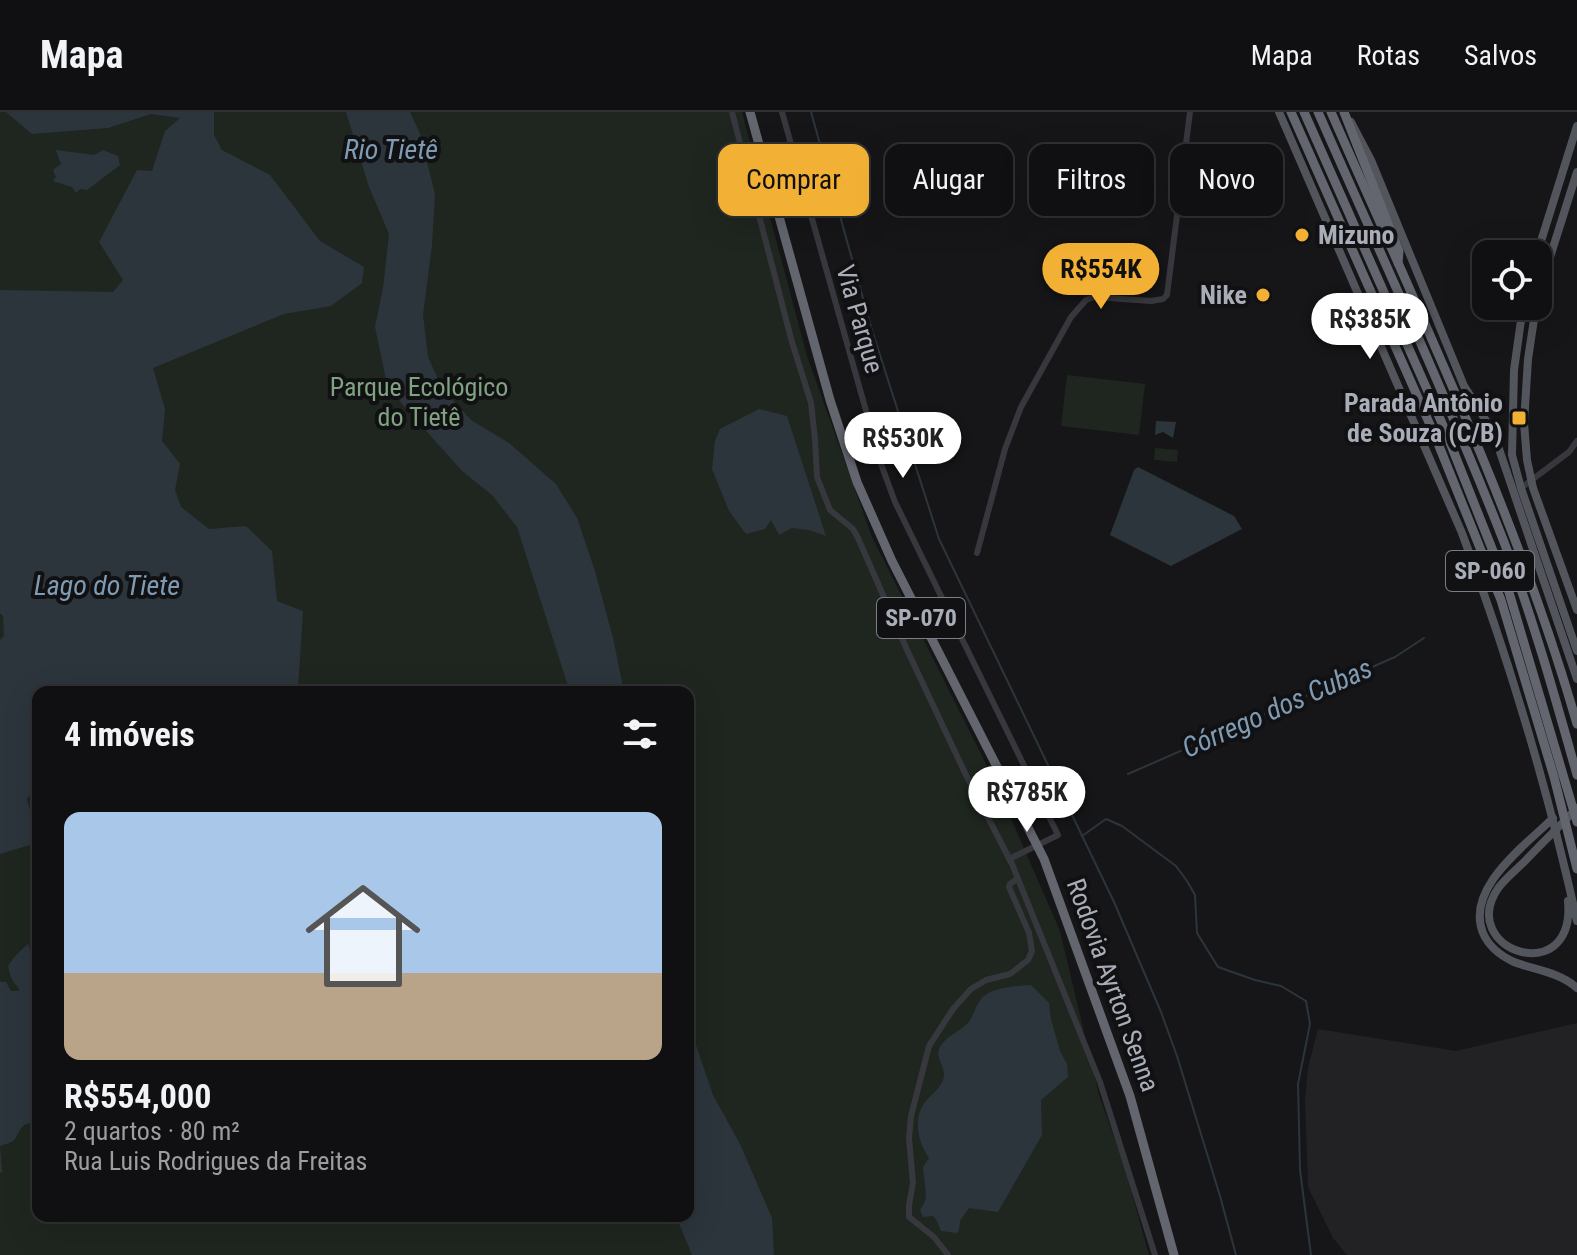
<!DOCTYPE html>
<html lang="pt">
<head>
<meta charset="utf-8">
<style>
  :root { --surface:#101012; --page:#19191b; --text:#f1f3f6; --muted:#9c9d9f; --line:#303032; --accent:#f2b134 }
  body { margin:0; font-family:"Roboto Condensed",sans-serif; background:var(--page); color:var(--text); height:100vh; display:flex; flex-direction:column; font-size:30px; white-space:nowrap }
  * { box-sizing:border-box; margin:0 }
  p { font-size:26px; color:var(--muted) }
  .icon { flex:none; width:44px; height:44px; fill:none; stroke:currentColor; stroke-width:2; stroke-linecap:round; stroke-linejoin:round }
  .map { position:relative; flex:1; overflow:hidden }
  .panel { position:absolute; left:32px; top:574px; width:662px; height:536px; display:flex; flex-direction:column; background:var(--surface); border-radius:16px; box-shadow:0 8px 32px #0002,0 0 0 2px var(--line) }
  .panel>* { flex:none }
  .top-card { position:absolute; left:718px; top:32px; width:738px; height:72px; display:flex; gap:16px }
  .controls { position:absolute; left:1472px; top:128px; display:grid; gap:16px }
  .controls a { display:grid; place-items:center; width:80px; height:80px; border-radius:16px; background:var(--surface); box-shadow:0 8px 32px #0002,0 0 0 2px var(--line); font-size:40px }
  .price { position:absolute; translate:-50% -68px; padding:0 18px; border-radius:28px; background:#fff; color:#222; font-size:26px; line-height:52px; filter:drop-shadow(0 2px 4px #0008) }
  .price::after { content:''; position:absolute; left:50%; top:48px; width:24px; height:18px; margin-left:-12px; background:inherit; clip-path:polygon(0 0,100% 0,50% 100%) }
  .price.active { background:var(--accent); color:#111 }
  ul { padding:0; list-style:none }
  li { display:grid; align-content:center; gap:16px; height:424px; padding:0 32px }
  li span { display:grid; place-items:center; height:248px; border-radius:16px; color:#555 }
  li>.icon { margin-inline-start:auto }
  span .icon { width:144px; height:144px; fill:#fffc; stroke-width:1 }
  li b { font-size:34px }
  h2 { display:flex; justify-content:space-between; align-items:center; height:96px; padding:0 32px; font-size:34px }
  .chip { padding:0 28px; border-radius:16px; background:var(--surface); box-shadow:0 8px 32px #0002,0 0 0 2px var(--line); font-size:28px; line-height:72px }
  .chip.active { background:var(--accent); color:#111 }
  header { display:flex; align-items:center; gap:48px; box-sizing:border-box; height:112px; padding:0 40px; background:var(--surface); border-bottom:2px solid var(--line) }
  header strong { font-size:38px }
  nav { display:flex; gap:44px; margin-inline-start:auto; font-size:28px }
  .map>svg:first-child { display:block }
</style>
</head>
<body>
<header>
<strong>Mapa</strong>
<nav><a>Mapa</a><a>Rotas</a><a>Salvos</a></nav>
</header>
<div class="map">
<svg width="1577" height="1143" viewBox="0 0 1577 1143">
  <rect width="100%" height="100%" fill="#161618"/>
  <polygon fill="#222225" points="1577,911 1577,1143 1347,1143 1333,1126 1308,1075 1305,988 1308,956 1318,917 1456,939"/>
  <g fill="#1e261f" fill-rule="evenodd">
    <path d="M0 0H742L807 244 872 425 996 672 1060 819 1099 983 1124 1053 1149 1143H0ZM38 580H688V1104H38Z"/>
    <polygon points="1067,263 1145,272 1139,323 1061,314"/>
    <polygon points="1155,336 1178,338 1177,350 1154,348"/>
  </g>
  <g fill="#2c353c">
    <polygon points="6,0 214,0 214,23 222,38 270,63 320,129 364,155 362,171 331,194 284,202 153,256 165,297 162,329 180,352 175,378 181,395 209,417 246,414 272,439 277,489 303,499 298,576 283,573 281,580 38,580 38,677 33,678 27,687 37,723 33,732 0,742 0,528 4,524 3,504 0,501 0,178 113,180 123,168 99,130 137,58 152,59 165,19 180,6 151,2 108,16 32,22"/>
    <polygon points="346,0 410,0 420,22 435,82 432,133 423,203 428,245 442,276 471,308 509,331 556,372 577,406 595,459 613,526 624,580 570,580 517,415 492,383 462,359 403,293 387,272 375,215 383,176 389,122 369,75"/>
    <polygon points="56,38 94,43 103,38 118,44 120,53 87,78 80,77 76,81 72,75 53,69 56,65 53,58 61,52"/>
    <polygon points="759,297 787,304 826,424 809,418 792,416 779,423 771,408 765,417 746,422 729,399 712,357 715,329 720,317"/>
    <polygon points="1156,309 1176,310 1173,326 1163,320 1155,323"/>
    <polygon points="1138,355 1234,404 1242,417 1171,454 1110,423 1134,358"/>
    <path d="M28 832 31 841 38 838V865L35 866 38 882V1012C19 1008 22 1020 13 1029 9 1032 4 1032 0 1034L2 1060 0 1061V870H6L11 879H19V876C12 870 10 863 8 854L15 844Z"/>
    <path d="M1031 873 1049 891 1051 907 1060 939 1067 952 1068 965 1041 988 1042 1023 998 1100 969 1096 960 1109 959 1118 957 1121 941 1119 936 1107 933 1104 923 1105 920 1098 925 1090 926 1083 923 1055 929 1046C918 1030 912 1006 926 989 932 982 943 974 944 964 945 954 934 945 940 935 945 925 960 919 968 911 974 903 976 891 984 884 995 875 1017 874 1031 873Z"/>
    <polygon points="688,889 695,930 713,983 740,1032 772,1106 774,1143 692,1143 676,1104 688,1104"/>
  </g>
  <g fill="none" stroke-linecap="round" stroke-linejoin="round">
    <g stroke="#2c353c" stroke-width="2">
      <polyline points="811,0 871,215 939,427 1114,790 1161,900 1177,944 1220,1084 1236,1143"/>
      <polyline points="1128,662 1395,545 1424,526"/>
      <polyline points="1082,724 1106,707 1122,714 1176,754 1187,769 1195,783 1197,821 1218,855 1255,868 1281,874 1306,889 1310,912 1298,972 1300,1058 1311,1143"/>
    </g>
    <g stroke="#37383d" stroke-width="6">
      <polyline points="732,0 792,230 811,291 815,327 817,365 830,398 853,417 858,426 908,540 965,661 1012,752 1100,970 1155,1143"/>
      <polyline points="782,0 881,352 895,390 1058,723 1009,747"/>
      <polyline points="1521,376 1569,340 1577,329"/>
      <polyline points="977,441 1005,337 1021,295 1071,205 1086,188 1094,185 1151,189 1163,187 1167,183 1190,0"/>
      <polyline points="948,1143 934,1125 909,1105 909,1093 913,1071 909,1026 911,1004 929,934 953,897 971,877 986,868 1010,862 1028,848 1032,839 1029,821 1009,775 1010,772 1017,767"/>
    </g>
    <g stroke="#53555c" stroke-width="8">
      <path d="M1279 0 1462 421C1509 547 1548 678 1577 809"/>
      <polyline points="1351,10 1371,48 1464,274 1490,315 1498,334 1577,567"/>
      <polyline points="1537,142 1577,14"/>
      <polyline points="1538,183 1577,60"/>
      <polyline points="1523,194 1514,258 1512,343 1521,376 1577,539"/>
      <polyline points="1536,194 1528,247 1524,311 1527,348 1533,376 1577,498"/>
      <path d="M1553 706C1525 734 1465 776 1483 821 1489 835 1501 844 1514 850 1535 858 1559 860 1577 876"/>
      <path d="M1568 789C1576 879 1454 838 1499 775 1506 766 1517 757 1525 749 1542 731 1560 714 1577 696"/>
    </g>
    <g stroke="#63666e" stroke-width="9">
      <polyline points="750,0 830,288 857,370 892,449 1044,747 1130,984 1174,1143"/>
      <polyline points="1291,0 1435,324 1501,488 1554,665 1577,757"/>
      <polyline points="1304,0 1445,318 1508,477 1577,710"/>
      <path d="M1318 0C1381 143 1447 285 1504 430 1533 506 1555 585 1577 663"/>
      <path d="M1331 0C1419 201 1516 400 1577 612"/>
      <polyline points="1344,0 1399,139 1398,151"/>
    </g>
  </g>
  <g fill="#f2b134" stroke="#111113" stroke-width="3">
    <circle cx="1302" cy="123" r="8"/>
    <circle cx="1263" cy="183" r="8"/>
    <rect x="1511" y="298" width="16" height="16" rx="4"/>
  </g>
  <g text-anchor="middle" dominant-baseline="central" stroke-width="8" stroke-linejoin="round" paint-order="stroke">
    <g fill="#111113" stroke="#7b7e86" stroke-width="2">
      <rect x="1446" y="439" width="88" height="40" rx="6"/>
      <rect x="877" y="486" width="88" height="40" rx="6"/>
    </g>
    <g font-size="24" font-weight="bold" fill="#a8adb8">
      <text x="1490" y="459">SP-060</text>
      <text x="921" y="506">SP-070</text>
    </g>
    <g font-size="26" font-weight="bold" fill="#a8adb8" stroke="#111113" text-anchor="end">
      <text x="1318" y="123" text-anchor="start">Mizuno</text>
      <text x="1247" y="183">Nike</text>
      <text x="1503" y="291">Parada Antônio<tspan x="1503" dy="30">de Souza (C/B)</tspan></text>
    </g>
    <g font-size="26" fill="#a8adb8" stroke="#111113">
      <text transform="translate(860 207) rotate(74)">Via Parque</text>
      <text transform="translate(1113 873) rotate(70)">Rodovia Ayrton Senna</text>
    </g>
    <g font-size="26" fill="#7fa381" stroke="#111113">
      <text x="419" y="275">Parque Ecológico<tspan x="419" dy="30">do Tietê</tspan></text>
    </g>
    <g font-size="28" font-style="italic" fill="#7f9bb3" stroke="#111113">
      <text x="391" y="37">Rio Tietê</text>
      <text x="107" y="473">Lago do Tiete</text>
      <text transform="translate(1277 596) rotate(-24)">Córrego dos Cubas</text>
    </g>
  </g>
</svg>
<div class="controls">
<a><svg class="icon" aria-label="locate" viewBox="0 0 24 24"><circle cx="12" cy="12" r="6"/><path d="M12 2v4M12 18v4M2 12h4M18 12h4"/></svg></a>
</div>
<b class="price active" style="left:1101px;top:199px">R$554K</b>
<b class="price" style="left:1370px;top:249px">R$385K</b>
<b class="price" style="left:903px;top:368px">R$530K</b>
<b class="price" style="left:1027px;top:722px">R$785K</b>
<div class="top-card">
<a class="chip active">Comprar</a>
<a class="chip">Alugar</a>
<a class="chip">Filtros</a>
<a class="chip">Novo</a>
</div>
<section class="panel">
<h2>4 imóveis<svg class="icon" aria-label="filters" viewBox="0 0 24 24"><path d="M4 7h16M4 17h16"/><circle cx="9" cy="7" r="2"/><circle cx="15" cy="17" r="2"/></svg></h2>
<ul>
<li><span style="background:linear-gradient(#a9c7e8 65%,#b9a48a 0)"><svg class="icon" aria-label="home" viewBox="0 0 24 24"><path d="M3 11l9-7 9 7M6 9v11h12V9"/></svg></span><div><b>R$554,000</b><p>2 quartos · 80 m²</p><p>Rua Luis Rodrigues da Freitas</p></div></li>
</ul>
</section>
</div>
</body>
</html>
